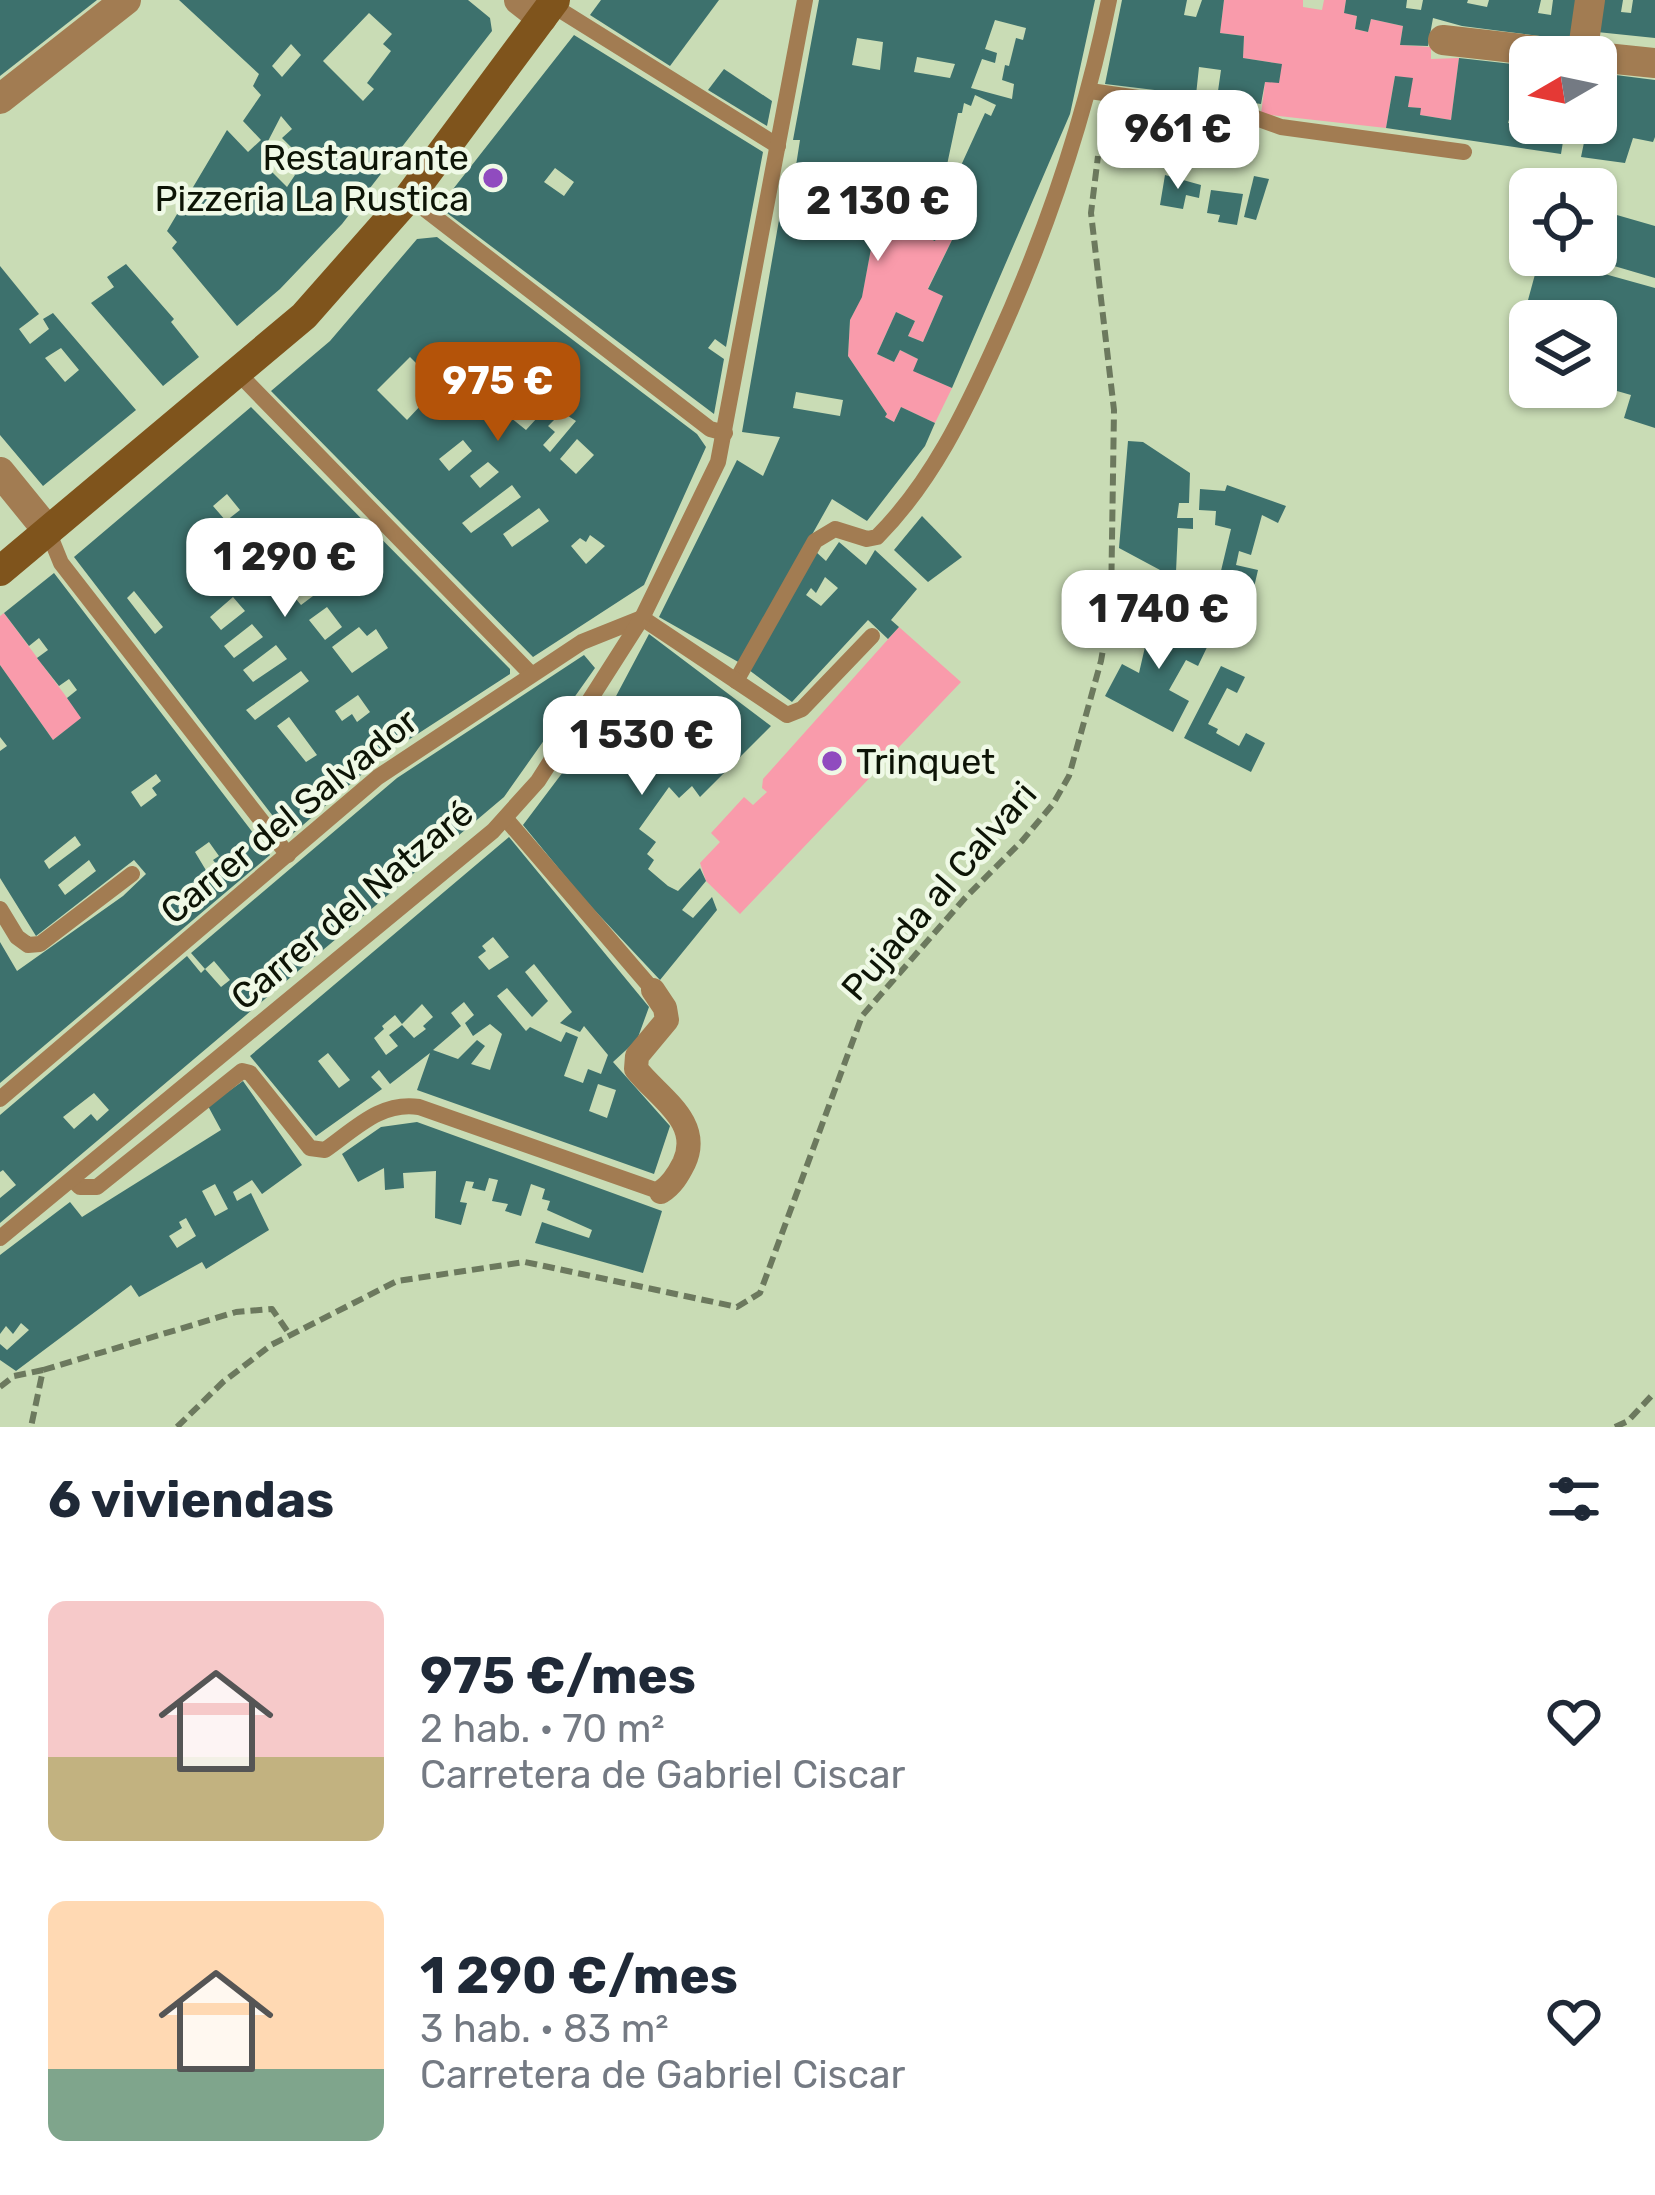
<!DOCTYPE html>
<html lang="es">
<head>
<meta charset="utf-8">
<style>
  :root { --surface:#fff; --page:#f2f2f3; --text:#1f2937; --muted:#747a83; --accent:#b45309 }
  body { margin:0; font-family:Rubik,sans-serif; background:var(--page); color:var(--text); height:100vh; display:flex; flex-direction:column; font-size:45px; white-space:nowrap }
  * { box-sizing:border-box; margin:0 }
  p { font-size:39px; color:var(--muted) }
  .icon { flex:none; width:66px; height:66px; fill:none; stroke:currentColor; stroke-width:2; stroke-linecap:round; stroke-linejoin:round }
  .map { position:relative; height:1427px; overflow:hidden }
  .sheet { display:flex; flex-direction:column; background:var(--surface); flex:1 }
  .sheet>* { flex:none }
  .needle { width:78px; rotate:261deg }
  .fabs { position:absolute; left:1509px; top:36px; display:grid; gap:24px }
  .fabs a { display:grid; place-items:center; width:108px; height:108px; border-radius:18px; background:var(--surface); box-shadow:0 3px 9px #0004; font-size:60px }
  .price { position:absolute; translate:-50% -102px; padding:0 27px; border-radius:24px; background:#fff; color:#222; font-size:39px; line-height:78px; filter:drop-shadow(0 3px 6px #0008) }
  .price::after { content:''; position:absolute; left:50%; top:72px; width:36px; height:27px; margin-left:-18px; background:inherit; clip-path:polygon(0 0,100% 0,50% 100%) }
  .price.active { background:var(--accent); color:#fff }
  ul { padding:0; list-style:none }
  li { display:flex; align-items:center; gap:36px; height:300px; padding:0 48px }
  li span { display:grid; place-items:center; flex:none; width:336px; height:240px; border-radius:18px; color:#555 }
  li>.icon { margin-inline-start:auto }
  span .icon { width:144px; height:144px; fill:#fffc; stroke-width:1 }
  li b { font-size:51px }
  h2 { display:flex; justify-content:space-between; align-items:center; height:144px; padding:0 48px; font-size:51px }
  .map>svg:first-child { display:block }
</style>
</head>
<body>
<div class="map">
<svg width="1655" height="1427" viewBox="0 0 1655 1427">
  <rect width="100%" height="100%" fill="#c9dcb5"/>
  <g fill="#f99bab">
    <polygon points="1224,0 1303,0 1303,7 1322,10 1324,0 1346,0 1344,12 1357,16 1355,29 1368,32 1371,19 1403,26 1400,45 1431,47 1431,59 1459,58 1451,120 1420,115 1420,108 1408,107 1412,79 1395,76 1386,128 1261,114 1265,82 1279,82 1281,64 1243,58 1244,36 1220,33"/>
    <polygon points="881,195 937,217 932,221 929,239 935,241 940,229 954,236 928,288 943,296 923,342 908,336 915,321 896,312 877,354 894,362 900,350 918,359 914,371 952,388 935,423 901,407 894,422 885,417 887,414 848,356 850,320 862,296"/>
    <polygon points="4,613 82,718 53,740 0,665 0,616"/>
    <polygon points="899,627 961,682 740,914 706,881 700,863 720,842 711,833 744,797 753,805 767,792 762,788 763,779"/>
  </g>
  <g fill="#3d716d" fill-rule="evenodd">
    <polygon points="0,0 97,0 0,76"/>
    <path d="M179 0H468L490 18 492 31 342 224 280 289 237 326 172 248 177 242 167 231 227 130 248 152 261 140 243 121 261 95 253 86 259 74ZM369 13 392 34 383 44 391 51 367 83 374 89 363 101 323 61ZM291 44 301 55 282 77 272 66ZM281 116 292 129 282 138 292 148 280 160 295 175 287 187 268 168 278 158 266 145Z"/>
    <polygon points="601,0 719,0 670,66 590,15"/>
    <path d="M819 0H1095L1070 114 952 388 913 371 918 359 900 350 894 362 877 354 896 312 915 321 908 336 923 342 943 296 928 289 954 236 940 229 935 241 928 238 932 220 937 217 881 195 862 297 850 320 848 356 887 414 885 417 894 422 901 407 935 423 925 446 867 521 832 499 740 663 659 617 737 460 763 476 780 437 742 432 786 180 791 181V171L795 172 800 140H793ZM995 20 1026 28 1023 40 1016 38 1009 66 1005 65 1002 80 1014 84 1012 99 971 88 982 59 995 63 997 53 985 49ZM857 38 883 42 880 70 852 65ZM917 57 955 64 950 78 914 72ZM975 95 996 105 991 116 985 113 953 183 944 179 958 113H962L964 103 971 106ZM796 392 843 400 840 416 793 408Z"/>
    <polygon points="1122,0 1187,0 1184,15 1196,17 1202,0 1224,0 1220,33 1244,36 1243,58 1282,64 1279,83 1265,82 1261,104 1217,98 1221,70 1199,67 1196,95 1105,84"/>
    <polygon points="1346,0 1407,0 1406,8 1421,10 1423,0 1468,0 1467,3 1487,7 1489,0 1541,0 1538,13 1551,15 1553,0 1578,0 1571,40 1462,26 1433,18 1428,46 1400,45 1403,26 1371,19 1368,32 1355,29 1357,16 1344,13"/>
    <polygon points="1602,0 1623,0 1621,12 1631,13 1633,0 1655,0 1655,38 1597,32"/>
    <path d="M574 35 763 152 726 347 715 339 708 348 724 359 714 414 439 207ZM555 168 574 182 564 196 544 182Z"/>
    <polygon points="1459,58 1530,66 1530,119 1510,116 1508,123 1536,128 1537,123 1566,123 1561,154 1386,128 1395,76 1413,78 1408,107 1421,108 1420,115 1451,120"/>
    <polygon points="724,69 772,101 767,126 708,90"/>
    <polygon points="1600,73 1655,80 1655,137 1653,142 1633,138 1625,163 1581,157 1588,123 1596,123"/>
    <polygon points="1121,110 1210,122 1202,161 1176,158 1177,143 1138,138 1137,151 1118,149 1120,136 1116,135"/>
    <polygon points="1165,175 1201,185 1199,198 1186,195 1183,209 1160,205"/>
    <polygon points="1254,176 1269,179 1256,220 1244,217"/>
    <polygon points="1211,190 1243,194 1237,225 1218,222 1220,215 1207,213"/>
    <polygon points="1596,209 1655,226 1655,278 1580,256 1596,255"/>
    <path d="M437 237 697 434 706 447 644 585 533 657 271 391 330 341 417 239ZM410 357 439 386 407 420 377 390ZM477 365 492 379 460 407 448 395ZM522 376 536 388 521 404 537 418 526 430 494 404ZM562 412 576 421 550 452 543 445 555 432 548 426ZM577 439 594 455 576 474 560 459ZM463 440 472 451 449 471 439 459ZM488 462 499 472 480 488 470 476ZM512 485 521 497 471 533 462 523ZM539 508 549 521 512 547 503 534ZM590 535 605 546 586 564 571 546 580 538 586 542Z"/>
    <polygon points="1540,256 1655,288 1655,428 1624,418 1631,395 1596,385 1596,321 1530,321 1530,365 1512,359"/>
    <polygon points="126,264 174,319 171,322 199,357 163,386 91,303 114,287 107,277"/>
    <path d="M0 266 39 314 19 329 30 344 49 329 43 319 53 313 136 410 43 486 0 435ZM61 348 79 370 65 382 45 358Z"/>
    <path d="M251 407 510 669V674L382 757 289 837 74 557ZM227 494 240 510 226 521 213 506ZM204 545 225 570 209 583 188 558ZM305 562 329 584 301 605 291 593 303 583 294 572ZM134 591 163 627 155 634 127 598ZM233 597 245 611 221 630 210 617ZM327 607 342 627 325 640 309 620ZM252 624 263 637 234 658 224 646ZM359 627 367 636 376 629 388 648 352 673 332 647ZM276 645 287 659 253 682 243 670ZM301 671 309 681 255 720 246 710ZM358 695 370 712 357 722 352 714 342 721 335 711ZM289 717 317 755 306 762 277 726Z"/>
    <polygon points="1128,441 1143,442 1190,473 1189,503 1179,503 1177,518 1193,518 1193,529 1178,528 1176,572 1160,570 1119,548"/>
    <polygon points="1227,485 1286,506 1278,523 1262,515 1251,555 1239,551 1236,565 1258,570 1249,609 1214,600 1231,529 1215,525 1216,511 1199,510 1200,489 1225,491"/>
    <polygon points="922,516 962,557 928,582 894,550"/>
    <path d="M839 542 866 565 875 550 917 589 891 620 899 627 888 639 868 620 792 702 749 670 815 551 826 561ZM825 577 838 588 821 606 806 595 811 588 816 593Z"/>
    <path d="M54 573 270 855 0 1083V942L17 971 123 896 146 874 134 860 36 936 0 878V751L7 746 0 737V665L53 740 81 718 67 698 77 690 69 679 59 686 37 658 48 650 39 638 29 646 4 613ZM156 774 161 781 152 788 157 795 141 807 131 792ZM75 836 81 845 49 869 44 861ZM209 842 219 856 213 860 220 869 210 877 195 852ZM89 860 96 871 65 895 58 885Z"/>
    <polygon points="1152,612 1210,641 1198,666 1186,660 1169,690 1189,701 1173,732 1105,696 1122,664 1139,673 1145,647 1139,643"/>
    <path d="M649 634 771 726 700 797 692 786 679 798 669 787 639 829 656 842 647 854 654 860 648 869 668 886 678 891 700 868 706 881 682 910 693 918 712 897 717 910 660 980 583 898 523 825 606 715ZM683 734 707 756 695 768 671 746Z"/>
    <path d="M584 655 595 668 504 797 0 1223V1198L16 1185 3 1170 0 1172V1115L187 956 201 973 205 969 221 987 230 980 214 961 205 969 191 953 397 778ZM94 1093 109 1110 97 1121 91 1114 74 1129 63 1117Z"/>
    <polygon points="1221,666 1245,677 1237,693 1227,688 1208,724 1218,729 1216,733 1239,746 1246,733 1265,743 1251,772 1184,738"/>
    <path d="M509 837 649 1007 637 1040 613 1062 670 1126 654 1174 417 1090 430 1053 390 1084 379 1070 371 1077 382 1089 316 1136 250 1056ZM493 937 509 957 489 970 478 957 486 951 482 946ZM534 964 572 1012 560 1023 580 1032 584 1026 608 1055 601 1074 588 1069 583 1083 564 1076 578 1037 566 1032 561 1042 530 1027 526 1031 497 996 507 988 532 1017 548 1001 525 972ZM464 1002 474 1015 465 1023 473 1036 490 1024 502 1034 490 1070 471 1064 485 1046 477 1040 458 1059 433 1050 461 1026 451 1013ZM422 1004 433 1017 423 1026 426 1029 414 1038 402 1025 389 1035 398 1046 386 1055 374 1038 384 1029 382 1026 395 1015 402 1024ZM328 1053 350 1080 339 1088 318 1061ZM598 1084 616 1090 607 1118 589 1111Z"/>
    <path d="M243 1081 302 1165 262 1194 252 1180 233 1192 237 1201 251 1193 269 1230 206 1269 202 1262 139 1297 131 1285 16 1371 0 1360V1344L7 1350 29 1330 21 1323 13 1334 6 1326 0 1334V1255L70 1202 82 1217 221 1130 208 1106ZM215 1184 228 1209 215 1216 202 1191ZM186 1218 196 1236 177 1248 169 1236 182 1228 179 1222Z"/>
    <polygon points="417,1122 662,1211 643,1273 535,1243 542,1222 589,1238 592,1230 547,1210 550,1201 542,1199 545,1189 531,1184 521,1216 505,1211 508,1204 492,1201 498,1180 489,1178 485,1191 472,1188 474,1182 466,1181 460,1202 467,1203 461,1225 435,1218 436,1171 403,1173 404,1188 385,1190 384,1168 358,1182 342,1154 381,1127"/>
  </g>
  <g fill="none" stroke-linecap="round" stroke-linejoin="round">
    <g stroke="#6c795e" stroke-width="6" stroke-dasharray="12 6" stroke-linecap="butt">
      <polyline points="43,1370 236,1312 272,1309 288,1332"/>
      <polyline points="0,1387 14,1376 43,1370 31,1427"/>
      <polyline points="177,1427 223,1382 271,1345 397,1281 525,1262 737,1307 760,1293 862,1016 965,898 1022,841 1053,804 1069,776 1101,661 1111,604 1114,410 1091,213 1098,156"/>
      <polyline points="1615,1427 1628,1421 1655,1392"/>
    </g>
    <g stroke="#a27c52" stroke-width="16">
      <polyline points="552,5 778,146"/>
      <polyline points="1090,91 1242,113 1281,127 1464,152"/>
      <polyline points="409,197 710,429 725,433"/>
      <polyline points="239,374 531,674"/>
      <polyline points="48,531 61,563 288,855"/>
      <path d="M736 681 815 541 835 529 867 539 877 537C932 482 966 410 997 341 1047 231 1085 119 1109 0"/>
      <polyline points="506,819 653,990"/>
      <polyline points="0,909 17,937 28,945 40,944 132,874"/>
      <polyline points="0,1099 378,777 582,642 642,618 787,715 802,709 872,636"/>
      <path d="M73 1180 80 1187H97L242 1071 250 1073 310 1148 325 1150C355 1129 381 1101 419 1107L661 1192"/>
      <polyline points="0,1238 493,831 538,781 642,618 718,462 805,0"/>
    </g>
    <path stroke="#a27c52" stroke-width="24" d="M653 990 665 1008 667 1020 637 1056 636 1069C659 1098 703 1122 684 1163 678 1175 672 1185 661 1192"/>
    <g stroke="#a27c52" stroke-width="30">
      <polyline points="1443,40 1592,57"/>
      <polyline points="1582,56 1590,0"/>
      <polyline points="1596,57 1655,63"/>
      <polyline points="0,99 126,0"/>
      <polyline points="0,472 48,531"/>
    </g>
    <polyline stroke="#a27c52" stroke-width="30" points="519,0 542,18"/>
    <polyline stroke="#7f541c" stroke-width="30" points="0,571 304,316 409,197 555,0"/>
  </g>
  <g fill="#904bbf" stroke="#eff9e6" stroke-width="4.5">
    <circle cx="493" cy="178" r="12"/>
    <circle cx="832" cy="761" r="12"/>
  </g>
  <g text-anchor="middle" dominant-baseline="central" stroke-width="9" stroke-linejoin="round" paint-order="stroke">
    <g font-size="36" fill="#0d1406" stroke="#eff9e6" text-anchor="end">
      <text x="469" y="157">Restaurante<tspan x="469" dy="41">Pizzeria La Rustica</tspan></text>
      <text x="856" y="761" text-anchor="start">Trinquet</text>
    </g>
    <g font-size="36" fill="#0d1406" stroke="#eff9e6">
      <text transform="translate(289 816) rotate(-39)">Carrer del Salvador</text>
      <text transform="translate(939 891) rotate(-49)">Pujada al Calvari</text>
      <text transform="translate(352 905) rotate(-40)">Carrer del Natzaré</text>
    </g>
  </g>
</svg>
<div class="fabs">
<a><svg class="needle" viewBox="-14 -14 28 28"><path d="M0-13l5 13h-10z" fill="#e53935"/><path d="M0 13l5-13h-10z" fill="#747a83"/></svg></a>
<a><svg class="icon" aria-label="locate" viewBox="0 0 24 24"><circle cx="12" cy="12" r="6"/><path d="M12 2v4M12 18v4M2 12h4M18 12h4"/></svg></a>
<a><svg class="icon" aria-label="layers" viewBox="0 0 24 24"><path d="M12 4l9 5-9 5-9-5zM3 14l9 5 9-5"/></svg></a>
</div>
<b class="price" style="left:1178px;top:192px">961 €</b>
<b class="price" style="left:878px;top:264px">2 130 €</b>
<b class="price active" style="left:498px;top:444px">975 €</b>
<b class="price" style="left:285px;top:620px">1 290 €</b>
<b class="price" style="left:1159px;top:672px">1 740 €</b>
<b class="price" style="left:642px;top:798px">1 530 €</b>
</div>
<section class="sheet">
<h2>6 viviendas<svg class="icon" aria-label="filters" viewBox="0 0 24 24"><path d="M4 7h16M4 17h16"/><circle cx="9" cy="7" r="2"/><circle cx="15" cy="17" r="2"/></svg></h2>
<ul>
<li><span style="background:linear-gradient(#f6c9c9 65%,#c2b280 0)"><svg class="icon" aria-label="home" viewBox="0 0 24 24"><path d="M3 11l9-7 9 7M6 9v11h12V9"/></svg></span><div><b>975 €/mes</b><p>2 hab. · 70 m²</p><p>Carretera de Gabriel Ciscar</p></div><svg class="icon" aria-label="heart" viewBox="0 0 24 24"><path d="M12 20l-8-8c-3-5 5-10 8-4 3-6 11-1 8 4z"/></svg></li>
<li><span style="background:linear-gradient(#ffd9b3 70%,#7fa58c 0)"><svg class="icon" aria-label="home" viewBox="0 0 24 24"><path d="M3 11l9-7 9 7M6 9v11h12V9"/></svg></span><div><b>1 290 €/mes</b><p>3 hab. · 83 m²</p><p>Carretera de Gabriel Ciscar</p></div><svg class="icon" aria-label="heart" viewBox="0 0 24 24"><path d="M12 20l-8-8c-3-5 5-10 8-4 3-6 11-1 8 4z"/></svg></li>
</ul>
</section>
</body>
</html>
